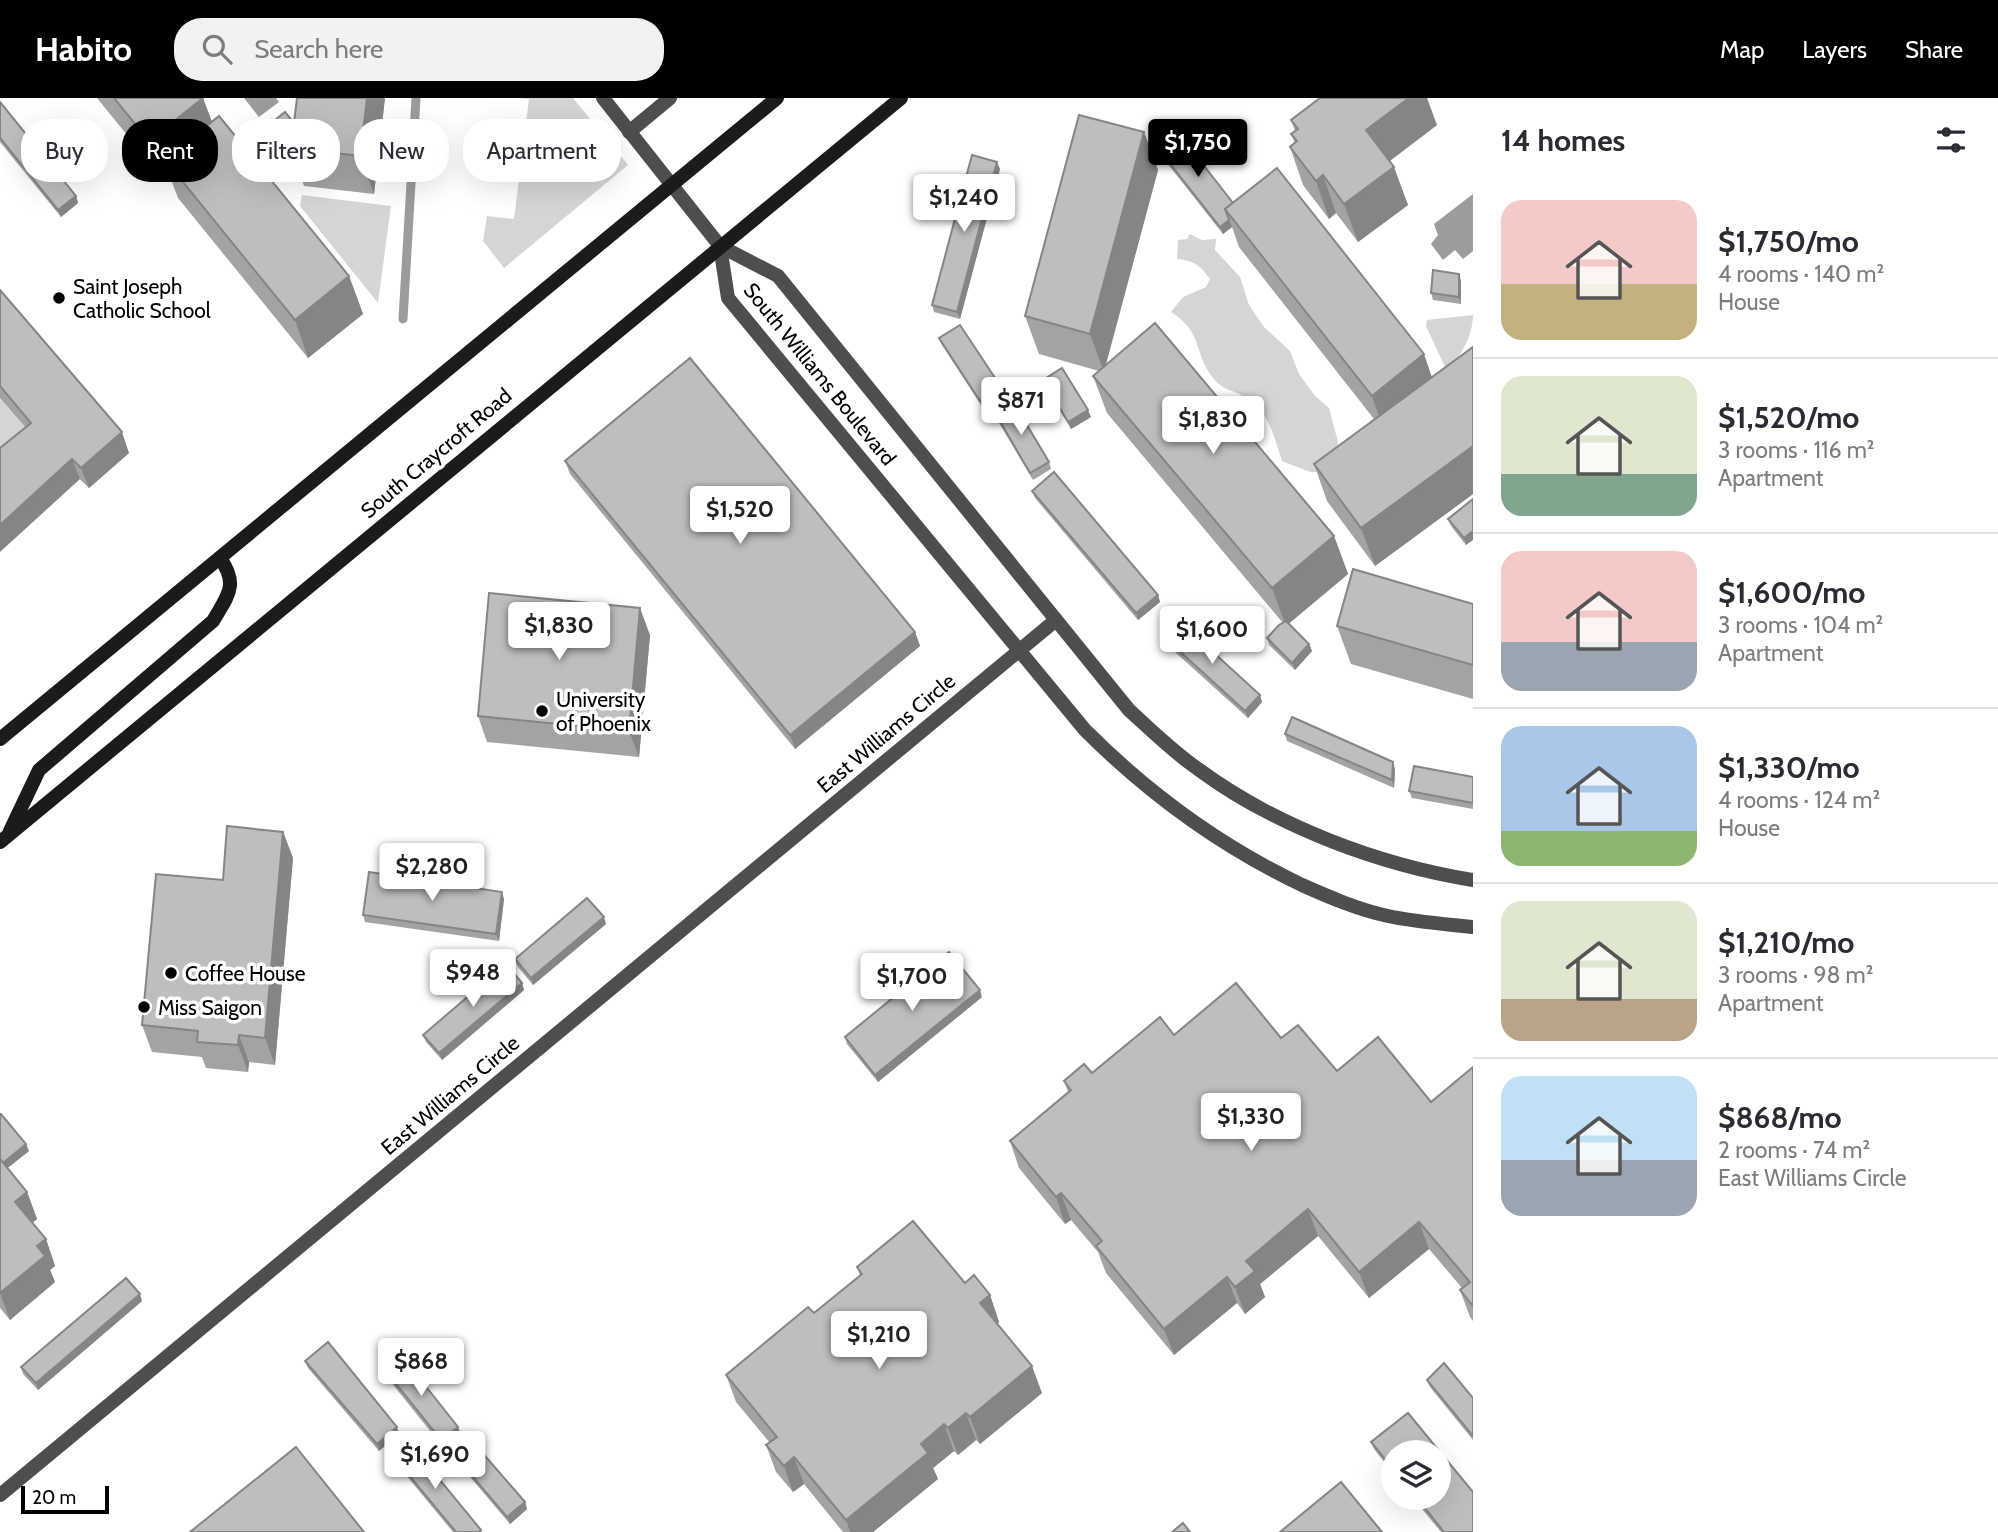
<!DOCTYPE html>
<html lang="en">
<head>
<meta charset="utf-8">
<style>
  :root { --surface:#fff; --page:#f2f2f3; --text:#2b2b33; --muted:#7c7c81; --line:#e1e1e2; --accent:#000 }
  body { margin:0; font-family:Cabin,sans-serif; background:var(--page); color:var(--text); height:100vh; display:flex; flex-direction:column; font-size:26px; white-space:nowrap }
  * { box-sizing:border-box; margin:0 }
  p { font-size:23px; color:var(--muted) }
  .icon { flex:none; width:38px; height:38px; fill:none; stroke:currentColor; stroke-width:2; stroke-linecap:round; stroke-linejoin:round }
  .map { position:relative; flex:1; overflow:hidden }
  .sheet { display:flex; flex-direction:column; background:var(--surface); width:525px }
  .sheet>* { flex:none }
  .hud { position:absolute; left:21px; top:21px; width:665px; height:63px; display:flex; gap:14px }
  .buttons { position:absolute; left:1381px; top:1342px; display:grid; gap:14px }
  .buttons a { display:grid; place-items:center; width:70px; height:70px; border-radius:50%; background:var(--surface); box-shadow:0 7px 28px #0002; font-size:35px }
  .scale { position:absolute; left:21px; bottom:18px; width:88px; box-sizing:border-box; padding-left:7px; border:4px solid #000; border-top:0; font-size:19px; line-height:24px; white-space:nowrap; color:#000; -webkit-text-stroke:5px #fff; paint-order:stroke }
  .price { position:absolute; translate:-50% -60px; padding:0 16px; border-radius:7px; background:#fff; color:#222; font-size:23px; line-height:46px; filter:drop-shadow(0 2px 4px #0008) }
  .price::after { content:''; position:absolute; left:50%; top:42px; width:21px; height:16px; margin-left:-10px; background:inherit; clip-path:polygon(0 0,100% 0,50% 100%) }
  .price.active { background:var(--accent); color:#fff }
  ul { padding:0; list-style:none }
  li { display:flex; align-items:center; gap:21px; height:175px; padding:0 28px }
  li+li { border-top:2px solid var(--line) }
  li span { display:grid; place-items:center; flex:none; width:196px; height:140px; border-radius:21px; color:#555 }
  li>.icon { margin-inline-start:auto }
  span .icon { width:84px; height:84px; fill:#fffc; stroke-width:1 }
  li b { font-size:30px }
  h2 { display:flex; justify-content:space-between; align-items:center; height:84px; padding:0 28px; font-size:30px }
  .chip { padding:0 24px; border-radius:28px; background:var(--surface); box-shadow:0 7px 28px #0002; font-size:24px; line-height:63px }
  .chip.active { background:var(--accent); color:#fff }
  header { display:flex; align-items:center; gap:42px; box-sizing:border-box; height:98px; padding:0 35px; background:var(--accent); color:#fff }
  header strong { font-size:33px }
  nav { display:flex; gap:38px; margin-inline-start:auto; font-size:24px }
  .search { width:490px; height:63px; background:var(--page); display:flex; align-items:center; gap:18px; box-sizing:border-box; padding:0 24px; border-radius:28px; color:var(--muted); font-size:26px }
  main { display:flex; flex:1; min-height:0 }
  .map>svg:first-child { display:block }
</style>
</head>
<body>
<header>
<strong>Habito</strong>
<div class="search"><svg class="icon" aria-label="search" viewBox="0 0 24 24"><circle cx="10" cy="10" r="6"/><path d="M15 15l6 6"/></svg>Search here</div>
<nav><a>Map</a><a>Layers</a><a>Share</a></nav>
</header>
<main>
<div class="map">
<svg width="1473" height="1434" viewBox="0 0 1473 1434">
  <rect width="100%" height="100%" fill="#fff"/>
  <g fill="#d5d5d5">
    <polygon points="520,0 573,0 628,67 504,170 483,143 487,118 514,121 529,1"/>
    <polygon points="302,97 391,108 378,205 300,108"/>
    <path d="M1190 136 1202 142 1216 141 1215 152 1240 179 1249 207 1264 229 1290 253 1299 276 1315 298 1329 310 1338 344 1337 357 1322 374H1310L1282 363C1274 340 1269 311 1245 299 1233 292 1222 292 1213 280 1193 255 1204 235 1171 214L1183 199 1206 189 1210 181C1200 167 1194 163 1177 161L1178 142 1187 141Z"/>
    <path d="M1473 217C1473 236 1462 256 1450 270L1445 269 1426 228 1427 222Z"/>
    <polygon points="0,300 38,345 0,376"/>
  </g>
  <g fill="#9c9c9c">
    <polygon points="244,0 276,0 279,4 259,19"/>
    <polygon points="1473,96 1473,153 1463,161 1455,152 1443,162 1431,146 1438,137 1434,126"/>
  </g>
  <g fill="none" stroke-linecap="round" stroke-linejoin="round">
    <polyline stroke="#9c9c9c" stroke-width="9" points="403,221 416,0"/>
    <g stroke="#4e4e4e" stroke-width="14">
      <polyline points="603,0 720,148"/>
      <polyline points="629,34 670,0"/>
      <path d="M1473 782C1379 767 1275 728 1198 671 1173 654 1151 632 1129 612L778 178 720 148 728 200 1085 632C1149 696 1220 748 1302 787 1329 799 1359 812 1388 818 1416 824 1445 826 1473 829"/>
      <polyline points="0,1397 1056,522"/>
    </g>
    <g stroke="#1b1b1b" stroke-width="14">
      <polyline points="0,641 777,0"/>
      <path d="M10 733 39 672 213 523C228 497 239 487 220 460"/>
      <polyline points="0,744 901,0"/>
    </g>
  </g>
  <g fill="#a3a3a3">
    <polygon points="97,0 203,0 212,24 349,178 363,216 308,260 178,100 169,76 163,81"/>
    <polygon points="297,0 385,0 374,96 304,88 291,50 292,39 287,43 277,30 274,23 294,25"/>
    <polygon points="0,4 76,98 78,105 61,119 0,44"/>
    <polygon points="1291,22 1437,27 1390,63 1408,107 1358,144 1336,115 1329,121 1303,87 1290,49 1295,45 1291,36 1295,33"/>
    <polygon points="1144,34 1158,72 1105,267 1334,438 1348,476 1288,526 1309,546 1312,553 1295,572 1269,547 1267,540 1283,525 1107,315 1093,278 1099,273 1039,256 1025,218"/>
    <polygon points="1160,53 1233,105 1432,279 1473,249 1473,396 1375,468 1327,403 1314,366 1374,321 1239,149 1232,129 1223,136 1163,60"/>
    <polygon points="1000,71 960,221 934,214 932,207"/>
    <polygon points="1461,183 1461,206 1433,202 1431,195"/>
    <polygon points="0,192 129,355 89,390 25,329 0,300"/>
    <polygon points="939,240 1003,296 983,310 942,247"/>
    <polygon points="1043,282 1091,319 1071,331 1046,289"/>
    <polygon points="994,313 1049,364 1051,371 1033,382 996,320"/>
    <polygon points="565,363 915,534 920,548 795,651 570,376"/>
    <polygon points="1032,393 1158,497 1160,504 1138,522 1035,400"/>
    <polygon points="1473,401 1466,447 1451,428 1448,421"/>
    <polygon points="1473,506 1473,601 1351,566 1337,528"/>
    <polygon points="650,537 639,659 487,644 478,618"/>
    <polygon points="1163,538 1260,597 1262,604 1248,620 1165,545"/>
    <polygon points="1285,636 1395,671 1394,690 1287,643"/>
    <polygon points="1473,679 1473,711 1412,700 1409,693"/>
    <polygon points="283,734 293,760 275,967 249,964 248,974 206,970 202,959 152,954 142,927 223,782"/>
    <polygon points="504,801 499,843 365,824 363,817"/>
    <polygon points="606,826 533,887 517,868 515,861"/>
    <polygon points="522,885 524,892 442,962 426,944 423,937"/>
    <polygon points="982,899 878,984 847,946 845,939"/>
    <polygon points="1174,937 1281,940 1337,973 1431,1004 1473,969 1473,1223 1470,1219 1460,1192 1462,1190 1429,1151 1369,1200 1318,1138 1260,1186 1265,1199 1245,1216 1237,1205 1174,1257 1106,1175 1098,1154 1071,1122 1065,1126 1019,1070 1010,1043 1068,994 1064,983 1092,975"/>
    <polygon points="0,1016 29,1053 7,1070 27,1094 37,1121 32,1125 46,1141 55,1168 50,1172 55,1184 10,1222 0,1210"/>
    <polygon points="857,1169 965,1185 990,1197 999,1224 997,1226 1042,1295 980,1346 976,1342 958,1357 954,1353 933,1370 938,1381 873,1434 843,1434 804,1386 793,1394 776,1374 766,1347 770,1345 736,1304 726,1277 814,1215 860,1178"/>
    <polygon points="142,1203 38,1292 23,1276 21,1269"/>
    <polygon points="305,1263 399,1336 379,1353 308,1270"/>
    <polygon points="384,1271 461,1336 443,1349 386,1278"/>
    <polygon points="1427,1282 1473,1300 1473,1342 1430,1289"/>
    <polygon points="1408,1315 1473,1394 1473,1434 1441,1434 1413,1400 1438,1400 1438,1354 1393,1354 1393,1375 1374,1351 1371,1344"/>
    <polygon points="393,1358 481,1432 482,1434 453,1434 396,1365"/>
    <polygon points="456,1359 525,1404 527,1411 510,1426 459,1366"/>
  </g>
  <g fill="#858585">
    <polygon points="203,0 217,38 165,62 169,76 163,81 149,43"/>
    <polygon points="367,0 385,0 374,96 360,58"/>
    <polygon points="1409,0 1427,0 1437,27 1380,70 1366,32"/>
    <polygon points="295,27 298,34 287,43 285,36"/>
    <polygon points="1144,34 1158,72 1104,274 1090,236"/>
    <polygon points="997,64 1000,71 960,221 957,214"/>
    <polygon points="1394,69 1408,107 1358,144 1344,106"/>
    <polygon points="1323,77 1336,115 1329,121 1316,83"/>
    <polygon points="76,98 78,105 61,119 58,112"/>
    <polygon points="1229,122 1232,129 1223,136 1220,129"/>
    <polygon points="1459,176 1461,183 1461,206 1459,199"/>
    <polygon points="349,178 363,216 308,260 295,222"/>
    <polygon points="1424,256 1437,294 1385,336 1372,298"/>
    <polygon points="1001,289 1003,296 983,310 980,303"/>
    <polygon points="1088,312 1091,319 1071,331 1068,324"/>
    <polygon points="122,334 129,355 89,390 81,370"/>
    <polygon points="1473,348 1473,396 1375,468 1361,430"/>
    <polygon points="72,361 80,381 0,454 0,427"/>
    <polygon points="1473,433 1473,442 1466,447 1464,440"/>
    <polygon points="1334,438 1348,476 1286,528 1272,490"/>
    <polygon points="1158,497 1160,504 1138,522 1136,515"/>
    <polygon points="640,510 650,537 639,659 629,633"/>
    <polygon points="915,534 920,548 795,651 790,637"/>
    <polygon points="1309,546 1312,553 1295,572 1292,565"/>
    <polygon points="1260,597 1262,604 1248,620 1245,613"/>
    <polygon points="1393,664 1395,671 1394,690 1392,682"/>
    <polygon points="283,734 293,760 275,967 265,940"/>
    <polygon points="502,794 504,801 499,843 496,836"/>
    <polygon points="604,819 606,826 533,887 531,880"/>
    <polygon points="522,885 524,892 442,962 439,955"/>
    <polygon points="980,892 982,899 878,984 875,977"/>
    <polygon points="239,937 249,964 248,974 238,947"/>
    <polygon points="26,1046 29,1053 0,1076 0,1067"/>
    <polygon points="27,1094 37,1121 24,1131 15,1104"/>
    <polygon points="1061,1095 1071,1122 1065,1126 1056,1099"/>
    <polygon points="1308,1111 1318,1138 1260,1186 1265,1199 1245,1216 1235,1189 1246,1163"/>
    <polygon points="1419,1124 1429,1151 1369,1200 1359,1174"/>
    <polygon points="46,1141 55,1168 50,1172 55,1184 10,1222 0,1195 37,1148"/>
    <polygon points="1227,1179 1237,1205 1174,1257 1164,1231"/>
    <polygon points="140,1196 142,1203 38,1292 36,1285"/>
    <polygon points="990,1197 999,1224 989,1232 980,1205"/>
    <polygon points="1032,1268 1042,1295 980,1346 970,1319"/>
    <polygon points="966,1315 976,1342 958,1357 948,1330"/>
    <polygon points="944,1326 954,1353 933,1370 938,1381 873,1434 850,1434 846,1422 921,1346"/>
    <polygon points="397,1329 399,1336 379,1353 377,1346"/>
    <polygon points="458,1329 461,1336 443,1349 441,1342"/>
    <polygon points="794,1359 804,1386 793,1394 784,1368"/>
    <polygon points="525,1404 527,1411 510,1426 507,1419"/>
  </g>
  <g fill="#bebebe" stroke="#858585" stroke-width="2">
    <polygon points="114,0 203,0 149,43"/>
    <polygon points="297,0 367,0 360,58 291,50"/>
    <polygon points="1320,0 1409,0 1366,32 1394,69 1344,106 1323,77 1316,83 1290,49 1297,43 1291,36 1298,31 1291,22"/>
    <polygon points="0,4 76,98 58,112 0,40"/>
    <polygon points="285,14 294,25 293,29 285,36 274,23"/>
    <polygon points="1079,17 1144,34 1090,236 1025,218"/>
    <polygon points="219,18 349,178 295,222 165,62"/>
    <polygon points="1180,37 1233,105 1225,111 1229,122 1220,129 1160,53"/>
    <polygon points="972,57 997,64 957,214 932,207"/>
    <polygon points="1277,70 1424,256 1372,298 1225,111"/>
    <polygon points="1433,172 1459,176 1459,199 1431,195"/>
    <polygon points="0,192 122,334 81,370 72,361 0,427 0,350 31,325 0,288"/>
    <polygon points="1155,225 1334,438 1272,490 1093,278"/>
    <polygon points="960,227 1001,289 980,303 939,240"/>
    <polygon points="1473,249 1473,348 1361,430 1314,366"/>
    <polygon points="690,260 915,534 790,637 565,363"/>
    <polygon points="1062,270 1088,312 1068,324 1043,282"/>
    <polygon points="1012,302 1049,364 1030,375 994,313"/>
    <polygon points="1054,374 1158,497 1136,515 1032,393"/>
    <polygon points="1473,401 1473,433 1464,440 1448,421"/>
    <polygon points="1353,471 1473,506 1473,567 1337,528"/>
    <polygon points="489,495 640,510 629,633 478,618"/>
    <polygon points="1178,522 1260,597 1245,613 1163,538"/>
    <polygon points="1286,523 1309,546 1292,565 1267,540 1279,527"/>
    <polygon points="1292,619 1393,664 1392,682 1285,636"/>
    <polygon points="1414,668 1473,679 1473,705 1409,693"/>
    <polygon points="227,728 283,734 265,940 239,937 238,947 197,944 198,933 142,927 156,776 223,782"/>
    <polygon points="369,774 502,794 496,836 363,817"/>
    <polygon points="587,800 604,819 531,880 515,861"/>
    <polygon points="949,854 980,892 875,977 845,939"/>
    <polygon points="506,866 522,885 439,955 423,937"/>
    <polygon points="1236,885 1281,940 1298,927 1337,973 1378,939 1431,1004 1473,969 1473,1208 1460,1192 1470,1184 1419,1124 1359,1174 1308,1111 1246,1163 1255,1173 1235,1189 1227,1179 1164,1231 1096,1148 1102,1143 1061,1095 1056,1099 1010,1043 1071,992 1064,983 1084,966 1092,975 1160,919 1174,937"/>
    <polygon points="0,1016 1,1016 26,1046 3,1065 0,1061"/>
    <polygon points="0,1061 27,1094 15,1104 46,1141 37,1148 45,1158 0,1195"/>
    <polygon points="913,1123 965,1185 974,1177 990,1197 980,1205 1032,1268 970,1319 966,1315 948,1330 944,1326 921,1346 928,1355 846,1422 794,1359 784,1368 766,1347 777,1339 726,1277 808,1209 814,1215 862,1176 857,1169"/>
    <polygon points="126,1180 140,1196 36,1285 21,1269"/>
    <polygon points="328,1244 397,1329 377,1346 305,1263"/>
    <polygon points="401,1257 458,1329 441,1342 384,1271"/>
    <polygon points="1444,1265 1473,1300 1473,1338 1427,1282"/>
    <polygon points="1408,1315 1473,1394 1473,1434 1444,1434 1417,1400 1438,1400 1438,1354 1393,1354 1393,1371 1371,1344"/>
    <polygon points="473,1344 525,1404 507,1419 456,1359"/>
    <polygon points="407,1347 412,1348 481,1432 479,1434 456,1434 393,1358"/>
    <polygon points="296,1349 364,1434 190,1434"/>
    <polygon points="1341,1384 1382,1434 1280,1434"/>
    <polygon points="1183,1425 1190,1434 1172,1434"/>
  </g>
  <g fill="#000" stroke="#fff" stroke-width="2.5">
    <circle cx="59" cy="200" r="7"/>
    <circle cx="542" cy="613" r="7"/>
    <circle cx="171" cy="875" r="7"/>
    <circle cx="144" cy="909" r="7"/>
  </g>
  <g text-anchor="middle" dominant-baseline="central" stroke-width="7" stroke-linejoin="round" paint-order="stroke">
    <g font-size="21" fill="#000" stroke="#fff" text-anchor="start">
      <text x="73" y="188">Saint Joseph<tspan x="73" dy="24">Catholic School</tspan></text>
      <text x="556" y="601">University<tspan x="556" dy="24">of Phoenix</tspan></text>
      <text x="185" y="875">Coffee House</text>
      <text x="158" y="909">Miss Saigon</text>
    </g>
    <g font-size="21" fill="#000" stroke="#fff">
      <text transform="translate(820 276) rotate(51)">South Williams Boulevard</text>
      <text transform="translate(436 355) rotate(-40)">South Craycroft Road</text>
      <text transform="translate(886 635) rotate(-40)">East Williams Circle</text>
      <text transform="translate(450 997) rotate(-40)">East Williams Circle</text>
    </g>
  </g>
</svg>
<div class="buttons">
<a><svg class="icon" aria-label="layers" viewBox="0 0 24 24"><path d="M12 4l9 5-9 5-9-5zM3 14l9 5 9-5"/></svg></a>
</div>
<div class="scale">20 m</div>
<b class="price active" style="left:1198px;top:81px">$1,750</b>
<b class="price" style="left:964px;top:136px">$1,240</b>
<b class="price" style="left:1021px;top:339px">$871</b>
<b class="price" style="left:1213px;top:358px">$1,830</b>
<b class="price" style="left:740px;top:448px">$1,520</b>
<b class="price" style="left:559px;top:564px">$1,830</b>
<b class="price" style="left:1212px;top:568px">$1,600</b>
<b class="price" style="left:432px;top:805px">$2,280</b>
<b class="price" style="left:473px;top:911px">$948</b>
<b class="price" style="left:912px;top:915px">$1,700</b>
<b class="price" style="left:1251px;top:1055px">$1,330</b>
<b class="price" style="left:879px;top:1273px">$1,210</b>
<b class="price" style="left:421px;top:1300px">$868</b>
<b class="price" style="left:435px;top:1393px">$1,690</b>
<div class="hud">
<a class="chip">Buy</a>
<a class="chip active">Rent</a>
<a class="chip">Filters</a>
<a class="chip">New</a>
<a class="chip">Apartment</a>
</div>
</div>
<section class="sheet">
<h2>14 homes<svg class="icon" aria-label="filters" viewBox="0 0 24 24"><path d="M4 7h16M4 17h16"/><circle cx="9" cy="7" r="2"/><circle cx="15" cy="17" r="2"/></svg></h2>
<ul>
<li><span style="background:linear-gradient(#f6c9c9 60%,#c2b280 0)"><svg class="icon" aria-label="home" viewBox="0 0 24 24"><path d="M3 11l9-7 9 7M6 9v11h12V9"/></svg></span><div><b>$1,750/mo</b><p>4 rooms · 140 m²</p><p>House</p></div></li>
<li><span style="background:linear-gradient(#dfe7d0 70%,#7fa58c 0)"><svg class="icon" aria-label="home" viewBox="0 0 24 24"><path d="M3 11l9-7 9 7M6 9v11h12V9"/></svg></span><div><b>$1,520/mo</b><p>3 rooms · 116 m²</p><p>Apartment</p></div></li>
<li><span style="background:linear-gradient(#f6c9c9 65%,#9aa5b1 0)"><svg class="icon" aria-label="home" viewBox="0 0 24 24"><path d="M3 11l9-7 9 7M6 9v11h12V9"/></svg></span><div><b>$1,600/mo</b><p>3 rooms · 104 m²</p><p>Apartment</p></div></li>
<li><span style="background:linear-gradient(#a9c7e8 75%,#8fb573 0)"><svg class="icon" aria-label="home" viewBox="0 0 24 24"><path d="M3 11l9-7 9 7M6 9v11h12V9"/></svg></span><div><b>$1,330/mo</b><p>4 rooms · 124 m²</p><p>House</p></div></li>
<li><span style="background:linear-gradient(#dfe7d0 70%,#b9a48a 0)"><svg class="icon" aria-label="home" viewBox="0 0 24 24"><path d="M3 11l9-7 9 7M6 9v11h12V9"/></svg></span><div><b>$1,210/mo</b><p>3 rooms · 98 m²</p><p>Apartment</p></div></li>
<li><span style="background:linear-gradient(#bfe0f5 60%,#9aa5b1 0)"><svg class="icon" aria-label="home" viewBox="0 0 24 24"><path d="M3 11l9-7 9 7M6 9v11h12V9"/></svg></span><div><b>$868/mo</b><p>2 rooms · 74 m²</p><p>East Williams Circle</p></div></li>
</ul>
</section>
</main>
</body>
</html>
